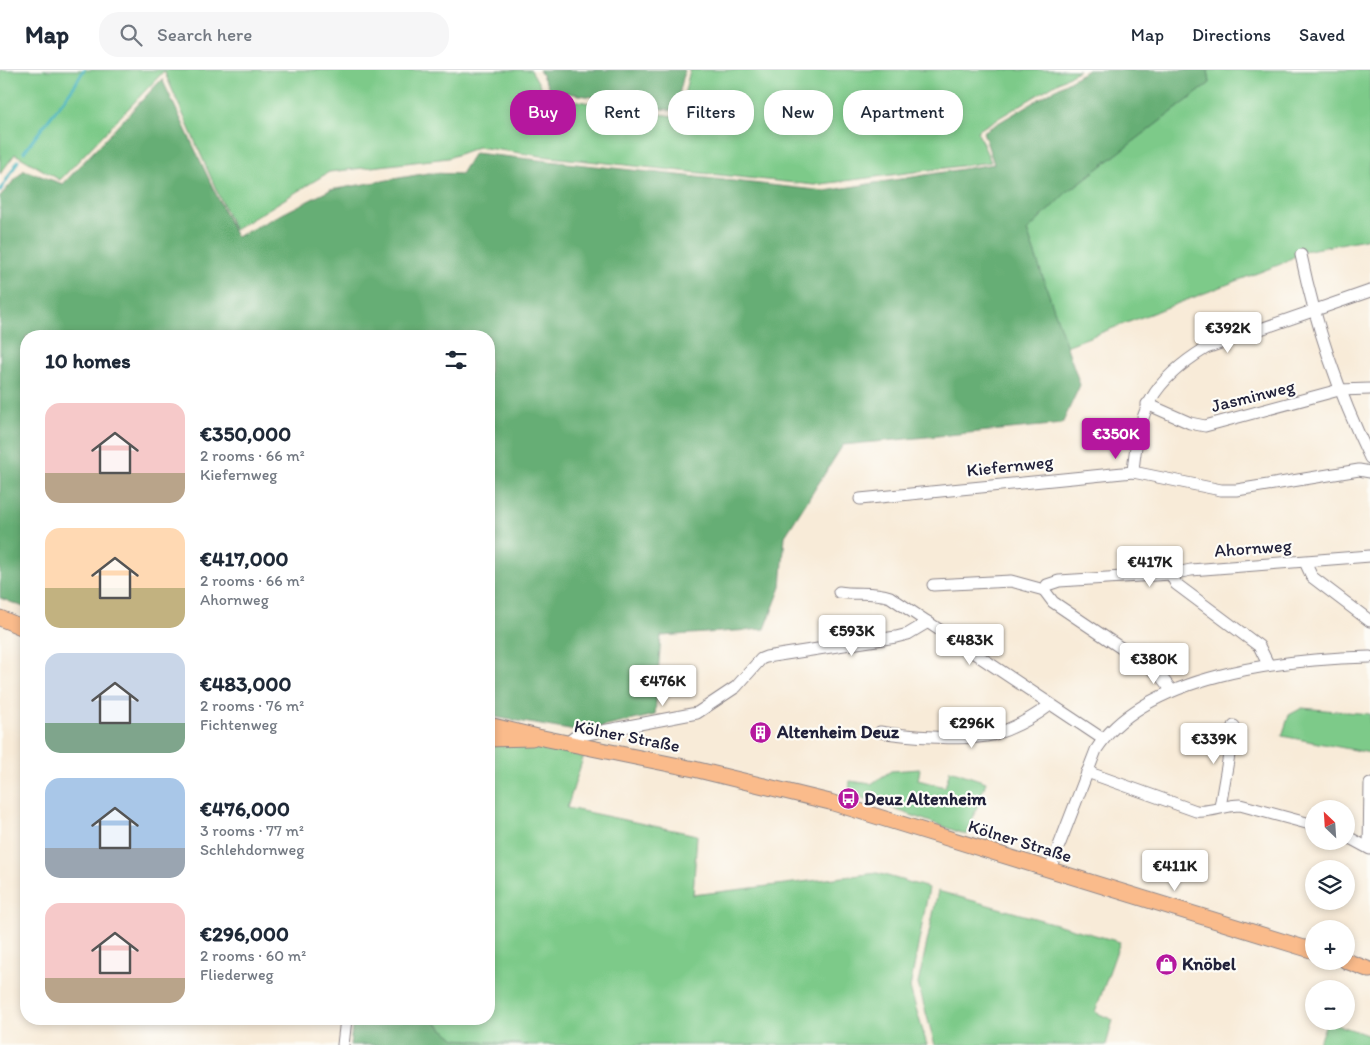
<!DOCTYPE html>
<html lang="en">
<head>
<meta charset="utf-8">
<style>
  :root { --surface:#fff; --page:#f6f6f7; --text:#1f2937; --muted:#747a83; --line:#e0e1e3; --accent:#b5179e }
  body { margin:0; font-family:Itim,sans-serif; background:var(--page); color:var(--text); height:100vh; display:flex; flex-direction:column; font-size:19px; white-space:nowrap }
  * { box-sizing:border-box; margin:0 }
  p { font-size:16px; color:var(--muted) }
  .icon { flex:none; width:28px; height:28px; fill:none; stroke:currentColor; stroke-width:2; stroke-linecap:round; stroke-linejoin:round }
  .map { position:relative; flex:1; overflow:hidden }
  .sheet { position:absolute; left:20px; top:260px; width:475px; height:695px; display:flex; flex-direction:column; background:var(--surface); border-radius:20px; box-shadow:0 2px 8px #0003 }
  .sheet>* { flex:none }
  .hud { position:absolute; left:510px; top:20px; width:475px; height:45px; display:flex; gap:10px }
  .needle { width:32px; rotate:335deg }
  .controls { position:absolute; left:1305px; top:730px; display:grid; gap:10px }
  .controls a { display:grid; place-items:center; width:50px; height:50px; border-radius:50%; background:var(--surface); box-shadow:0 2px 8px #0003; font-size:25px }
  .price { position:absolute; translate:-50% -42px; padding:0 11px; border-radius:5px; background:#fff; color:#222; font-size:16px; line-height:32px; filter:drop-shadow(0 1px 2px #0008) }
  .price::after { content:''; position:absolute; left:50%; top:30px; width:15px; height:11px; margin-left:-8px; background:inherit; clip-path:polygon(0 0,100% 0,50% 100%) }
  .price.on { background:var(--accent); color:#fff }
  ul { padding:0; list-style:none }
  li { display:flex; align-items:center; gap:15px; height:125px; padding:0 25px }
  li span { display:grid; place-items:center; flex:none; width:140px; height:100px; border-radius:15px; color:#555 }
  li>.icon { margin-inline-start:auto }
  span .icon { width:60px; height:60px; fill:#fffc; stroke-width:1 }
  li b { font-size:21px }
  h2 { display:flex; justify-content:space-between; align-items:center; height:60px; padding:0 25px; font-size:21px }
  .pill { padding:0 18px; border-radius:20px; background:var(--surface); box-shadow:0 2px 8px #0003; font-size:18px; line-height:45px }
  .pill.on { background:var(--accent); color:#fff }
  header { display:flex; align-items:center; gap:30px; box-sizing:border-box; height:70px; padding:0 25px; background:var(--surface); border-bottom:1px solid var(--line) }
  header strong { font-size:24px }
  nav { display:flex; gap:28px; margin-inline-start:auto; font-size:18px }
  .search { width:350px; height:45px; background:var(--page); display:flex; align-items:center; gap:12px; box-sizing:border-box; padding:0 18px; border-radius:20px; color:var(--muted); font-size:19px }
  .map>svg:first-child { display:block }
</style>
</head>
<body>
<header>
<strong>Map</strong>
<div class="search"><svg class="icon" aria-label="search" viewBox="0 0 24 24"><circle cx="10" cy="10" r="6"/><path d="M15 15l6 6"/></svg>Search here</div>
<nav><a>Map</a><a>Directions</a><a>Saved</a></nav>
</header>
<div class="map">
<svg width="1370" height="975" viewBox="0 0 1370 975">
  <rect width="100%" height="100%" fill="#fdfcf7"/>
  <filter id="ink" filterUnits="userSpaceOnUse"><feTurbulence type="fractalNoise" baseFrequency=".02" numOctaves="2"/><feDisplacementMap in="SourceGraphic" scale="10" xChannelSelector="R" yChannelSelector="G"/><feConvolveMatrix kernelMatrix="1 2 1 2 8 2 1 2 1" color-interpolation-filters="sRGB"/></filter>
  <filter id="wash" filterUnits="userSpaceOnUse"><feTurbulence type="fractalNoise" baseFrequency=".0096" numOctaves="4" result="noise"/><feDisplacementMap in="SourceGraphic" scale="20" xChannelSelector="R" yChannelSelector="G"/><feGaussianBlur stdDeviation="1.12" result="paint"/><feColorMatrix in="noise" values="0 0 0 0 0 0 0 0 0 0 0 0 0 0 0 0 0 1.4 0 .05"/><feComposite in="paint" operator="in"/></filter>
  <g filter="url(#wash)">
    <rect width="100%" height="100%" fill="#f8ebd8"/>
    <g fill="#7dca89" stroke="#507662">
      <polygon points="0,0 531,0 546,26 679,47 690,0 1079,0 977,61 991,92 814,115 541,86 478,77 448,88 329,102 234,160 164,1 60,110 15,84 0,104"/>
      <polygon points="1208,0 1370,0 1370,168 1304,181 1281,194 1066,276 1027,161 1066,123 1210,13"/>
      <polygon points="1302,638 1370,644 1370,683 1282,666 1289,645"/>
      <polygon points="489,671 584,685 567,738 697,765 693,825 877,803 929,818 910,918 927,975 528,975 455,969 431,949 489,949"/>
      <polygon points="920,699 918,710 945,717 950,700 986,712 967,765 849,723 850,711 871,714 891,701"/>
      <polygon points="938,821 1120,872 1095,942 1113,950 1106,975 935,975 918,914"/>
      <polygon points="1327,951 1370,966 1370,975 1318,975"/>
    </g>
    <g fill="#66ae75" stroke="#446858">
      <polygon points="539,0 685,0 675,41 550,20"/>
      <polygon points="1088,0 1208,0 1210,13 1066,123 1027,161 1080,315 1062,354 843,375 785,466 781,517 765,559 661,566 655,645 581,662 489,646 489,266 26,266 26,538 0,528 0,126 24,100 63,114 162,9 236,167 330,120 428,103 461,104 474,83 825,121 994,94 983,62"/>
      <polygon points="353,949 431,949 455,969 528,975 350,975"/>
    </g>
    <g fill="none" stroke-linecap="round" stroke-linejoin="round">
      <g stroke="#45b4c0" stroke-width="3">
        <path d="M24 82C40 60 60 36 75 15 78 10 80 5 84 0"/>
        <polyline points="0,121 18,91"/>
      </g>
    </g>
  </g>
  <g filter="url(#ink)">
    <g fill="none" stroke-linecap="round" stroke-linejoin="round">
      <defs>
        <g id="minor">
          <path d="M1301 185C1316 257 1338 322 1370 388"/>
          <polyline points="1147,334 1190,353 1205,356 1339,320 1370,319"/>
          <path d="M1133 402C1138 340 1152 311 1206 278L1370 221"/>
          <polyline points="860,429 1133,402 1221,420 1237,420 1359,400 1370,402"/>
          <polyline points="1305,492 1312,507 1370,551"/>
          <polyline points="1171,504 1176,514 1259,576 1268,594"/>
          <polyline points="933,515 1011,511 1044,520 1047,515 1059,511 1171,504 1191,500 1370,486"/>
          <polyline points="1044,520 1053,532 1158,603 1172,621"/>
          <path d="M839 522C856 525 873 521 890 527L1103 669"/>
          <path d="M880 662C904 666 969 671 992 665 1012 659 1034 647 1050 635"/>
          <polyline points="567,673 576,666 697,643 736,617 761,589 766,587 896,567 908,564 928,552"/>
          <path d="M1087 702 1196 741C1211 743 1224 735 1240 735L1314 755"/>
          <polyline points="1220,737 1234,656"/>
          <polyline points="1346,766 1370,779"/>
          <polyline points="1369,778 1370,714"/>
          <path d="M1050 799 1096 680C1145 603 1287 589 1370 587"/>
          <polyline points="343,975 346,949"/>
        </g>
        <g id="major">
          <polyline points="0,548 26,559"/>
          <polyline points="489,655 538,667 694,699 830,732 1314,881"/>
          <polyline points="489,669 532,668"/>
          <polyline points="1346,891 1370,900"/>
        </g>
      </defs>
      <use href="#minor" stroke="#8d868a" stroke-width="13"/>
      <use href="#major" stroke="#8d868a" stroke-width="17"/>
      <use href="#minor" stroke="#fff" stroke-width="11"/>
      <use href="#major" stroke="#fabb8b" stroke-width="15"/>
    </g>
  </g>
  <defs>
    <symbol id="building-disc" viewBox="-11 -11 22 22"><circle r="9.5" fill="#b5179e" stroke="#fdfcf7"/><path d="M-4-6H4V6H1V3H-1V6H-4ZM-2.5-4.3h1.7v1.8h-1.7ZM.8-4.3h1.7v1.8H.8ZM-2.5-1h1.7V.8h-1.7ZM.8-1h1.7V.8H.8Z" fill="#fff"/></symbol>
    <symbol id="bus-disc" viewBox="-11 -11 22 22"><circle r="9.5" fill="#b5179e" stroke="#fdfcf7"/><path d="M-5-6H5V4H4V6H2V4H-2V6H-4V4H-5ZM-3.5-4V0h7V-4ZM-3.5 1.2v1.5H-2V1.2ZM2 1.2v1.5H3.5V1.2Z" fill="#fff"/></symbol>
    <symbol id="shop-disc" viewBox="-11 -11 22 22"><circle r="9.5" fill="#b5179e" stroke="#fdfcf7"/><path d="M-5-2.5h2.3a2.7 3.5 0 0 1 5.4 0H5L5.5 6h-11ZM-1.5-2.5h3a1.5 2.3 0 0 0-3 0Z" fill="#fff"/></symbol>
  </defs>
  <g fill-rule="evenodd">
    <use href="#building-disc" x="748" y="650" width="25" height="25"/>
    <use href="#bus-disc" x="836" y="716" width="25" height="25"/>
    <use href="#shop-disc" x="1154" y="882" width="25" height="25"/>
  </g>
  <g text-anchor="middle" dominant-baseline="central" stroke-width="4.5" stroke-linejoin="round" paint-order="stroke">
    <g font-size="18" fill="#22223b" stroke="#fdfcf7">
      <text transform="translate(1253 326) rotate(-14)">Jasminweg</text>
      <text transform="translate(1010 396) rotate(-6)">Kiefernweg</text>
      <text transform="translate(1253 478) rotate(-4)">Ahornweg</text>
      <text transform="translate(627 666) rotate(11)">Kölner Straße</text>
      <text transform="translate(1020 771) rotate(17)">Kölner Straße</text>
    </g>
    <g font-size="18" font-weight="bold" fill="#22223b" stroke="#fdfcf7" text-anchor="start">
      <text x="777" y="662">Altenheim Deuz</text>
      <text x="864" y="729">Deuz Altenheim</text>
      <text x="1182" y="894">Knöbel</text>
    </g>
  </g>
</svg>
<div class="controls">
<a><svg class="needle" viewBox="-14 -14 28 28"><path d="M0-13l5 13h-10z" fill="#e53935"/><path d="M0 13l5-13h-10z" fill="#747a83"/></svg></a>
<a><svg class="icon" aria-label="layers" viewBox="0 0 24 24"><path d="M12 4l9 5-9 5-9-5zM3 14l9 5 9-5"/></svg></a>
<a>+</a>
<a>−</a>
</div>
<b class="price" style="left:1228px;top:284px">€392K</b>
<b class="price on" style="left:1116px;top:390px">€350K</b>
<b class="price" style="left:1150px;top:518px">€417K</b>
<b class="price" style="left:852px;top:587px">€593K</b>
<b class="price" style="left:970px;top:596px">€483K</b>
<b class="price" style="left:1154px;top:615px">€380K</b>
<b class="price" style="left:663px;top:637px">€476K</b>
<b class="price" style="left:972px;top:679px">€296K</b>
<b class="price" style="left:1214px;top:695px">€339K</b>
<b class="price" style="left:1175px;top:822px">€411K</b>
<div class="hud">
<a class="pill on">Buy</a>
<a class="pill">Rent</a>
<a class="pill">Filters</a>
<a class="pill">New</a>
<a class="pill">Apartment</a>
</div>
<section class="sheet">
<h2>10 homes<svg class="icon" aria-label="filters" viewBox="0 0 24 24"><path d="M4 7h16M4 17h16"/><circle cx="9" cy="7" r="2"/><circle cx="15" cy="17" r="2"/></svg></h2>
<ul>
<li><span style="background:linear-gradient(#f6c9c9 70%,#b9a48a 0)"><svg class="icon" aria-label="home" viewBox="0 0 24 24"><path d="M3 11l9-7 9 7M6 9v11h12V9"/></svg></span><div><b>€350,000</b><p>2 rooms · 66 m²</p><p>Kiefernweg</p></div></li>
<li><span style="background:linear-gradient(#ffd9b3 60%,#c2b280 0)"><svg class="icon" aria-label="home" viewBox="0 0 24 24"><path d="M3 11l9-7 9 7M6 9v11h12V9"/></svg></span><div><b>€417,000</b><p>2 rooms · 66 m²</p><p>Ahornweg</p></div></li>
<li><span style="background:linear-gradient(#c9d6e8 70%,#7fa58c 0)"><svg class="icon" aria-label="home" viewBox="0 0 24 24"><path d="M3 11l9-7 9 7M6 9v11h12V9"/></svg></span><div><b>€483,000</b><p>2 rooms · 76 m²</p><p>Fichtenweg</p></div></li>
<li><span style="background:linear-gradient(#a9c7e8 70%,#9aa5b1 0)"><svg class="icon" aria-label="home" viewBox="0 0 24 24"><path d="M3 11l9-7 9 7M6 9v11h12V9"/></svg></span><div><b>€476,000</b><p>3 rooms · 77 m²</p><p>Schlehdornweg</p></div></li>
<li><span style="background:linear-gradient(#f6c9c9 75%,#b9a48a 0)"><svg class="icon" aria-label="home" viewBox="0 0 24 24"><path d="M3 11l9-7 9 7M6 9v11h12V9"/></svg></span><div><b>€296,000</b><p>2 rooms · 60 m²</p><p>Fliederweg</p></div></li>
</ul>
</section>
</div>
</body>
</html>
